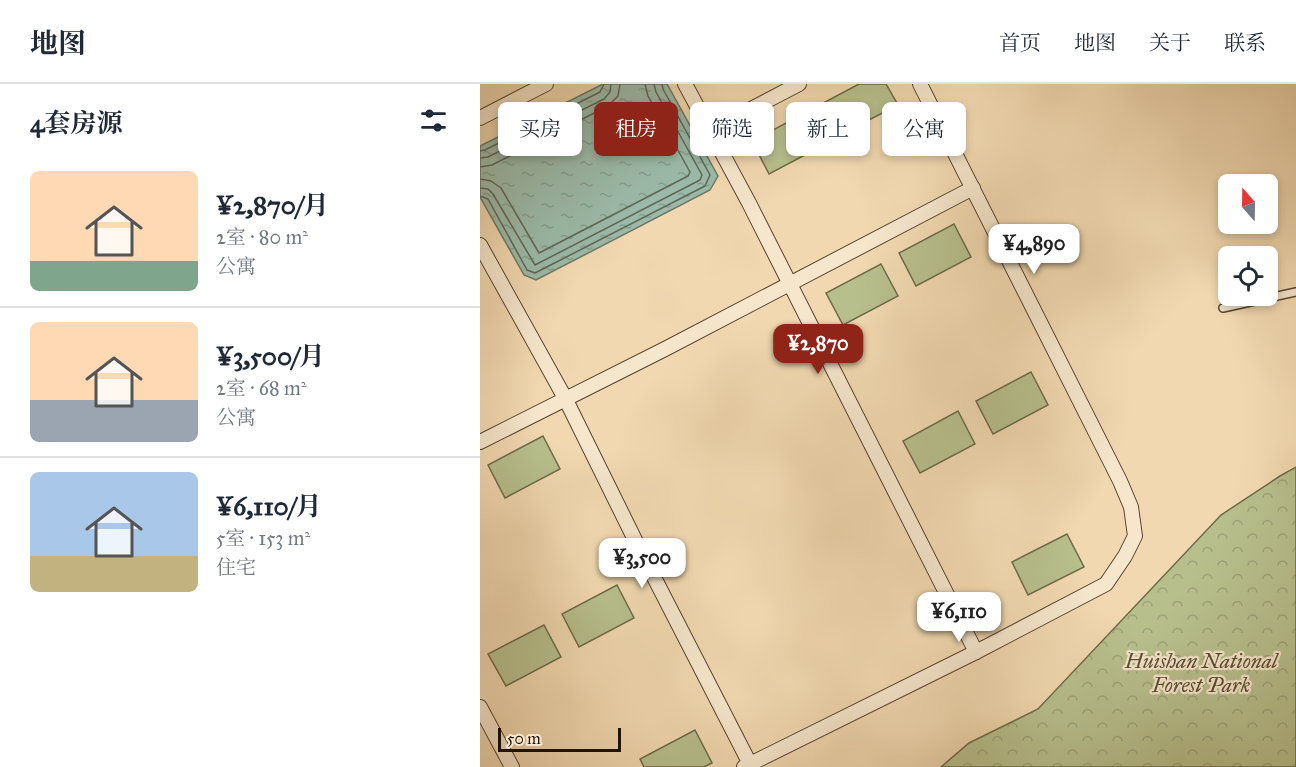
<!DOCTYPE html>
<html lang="zh">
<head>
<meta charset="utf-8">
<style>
  :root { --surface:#fff; --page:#f2f2f3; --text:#1f2937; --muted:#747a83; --line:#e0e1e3; --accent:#8f2418 }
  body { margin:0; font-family:"IM FELL Great Primer","Noto Serif SC",serif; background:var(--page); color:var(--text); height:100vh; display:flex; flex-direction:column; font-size:22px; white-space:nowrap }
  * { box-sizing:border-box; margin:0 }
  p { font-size:20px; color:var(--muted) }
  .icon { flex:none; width:33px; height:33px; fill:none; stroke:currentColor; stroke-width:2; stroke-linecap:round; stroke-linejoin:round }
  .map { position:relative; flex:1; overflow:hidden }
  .details { display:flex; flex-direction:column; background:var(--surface); width:480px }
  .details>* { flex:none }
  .hud { position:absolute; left:18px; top:18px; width:570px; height:54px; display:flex; gap:12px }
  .needle { width:39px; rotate:340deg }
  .buttons { position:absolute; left:738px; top:90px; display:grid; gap:12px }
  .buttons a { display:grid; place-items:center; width:60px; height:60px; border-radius:9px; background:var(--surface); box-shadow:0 3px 9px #0003; font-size:30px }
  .scale { position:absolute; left:18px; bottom:15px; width:123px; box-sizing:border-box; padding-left:6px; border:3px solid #231402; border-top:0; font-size:16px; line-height:21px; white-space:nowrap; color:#231402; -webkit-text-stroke:4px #f6e6cc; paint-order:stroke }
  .price { position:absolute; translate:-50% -51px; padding:0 14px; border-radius:12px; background:#fff; color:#222; font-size:20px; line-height:39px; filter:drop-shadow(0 2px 3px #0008) }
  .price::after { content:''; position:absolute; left:50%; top:36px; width:18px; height:14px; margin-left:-9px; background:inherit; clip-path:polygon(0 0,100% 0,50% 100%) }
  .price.current { background:var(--accent); color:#fff }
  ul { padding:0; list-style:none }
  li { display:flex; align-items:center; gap:18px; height:150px; padding:0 30px }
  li+li { border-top:2px solid var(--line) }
  li span { display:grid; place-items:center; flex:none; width:168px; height:120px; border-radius:9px; color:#555 }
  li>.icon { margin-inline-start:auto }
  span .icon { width:72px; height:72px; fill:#fffc; stroke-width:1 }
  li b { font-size:26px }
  h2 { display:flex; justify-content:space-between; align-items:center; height:72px; padding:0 30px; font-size:26px }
  .pill { padding:0 21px; border-radius:9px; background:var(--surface); box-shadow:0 3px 9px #0003; font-size:21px; line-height:54px }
  .pill.current { background:var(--accent); color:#fff }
  header { display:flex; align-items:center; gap:36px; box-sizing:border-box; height:84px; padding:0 30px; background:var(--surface); border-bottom:2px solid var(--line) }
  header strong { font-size:28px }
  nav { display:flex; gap:33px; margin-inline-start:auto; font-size:21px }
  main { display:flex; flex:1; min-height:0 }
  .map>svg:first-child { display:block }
</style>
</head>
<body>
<header>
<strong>地图</strong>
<nav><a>首页</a><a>地图</a><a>关于</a><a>联系</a></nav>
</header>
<main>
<section class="details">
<h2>4套房源<svg class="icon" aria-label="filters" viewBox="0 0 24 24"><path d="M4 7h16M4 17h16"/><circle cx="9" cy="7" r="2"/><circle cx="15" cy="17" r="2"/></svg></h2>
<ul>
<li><span style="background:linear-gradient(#ffd9b3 75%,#7fa58c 0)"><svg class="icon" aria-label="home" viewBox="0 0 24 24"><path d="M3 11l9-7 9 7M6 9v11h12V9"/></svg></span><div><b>¥2,870/月</b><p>2室 · 80 m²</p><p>公寓</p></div></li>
<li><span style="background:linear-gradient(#ffd9b3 65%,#9aa5b1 0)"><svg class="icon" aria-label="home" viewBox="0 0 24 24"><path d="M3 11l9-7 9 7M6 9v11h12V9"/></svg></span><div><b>¥3,500/月</b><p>2室 · 68 m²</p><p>公寓</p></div></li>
<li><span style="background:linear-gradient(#a9c7e8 70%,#c2b280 0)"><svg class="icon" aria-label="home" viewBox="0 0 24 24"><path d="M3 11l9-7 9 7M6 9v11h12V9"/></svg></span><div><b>¥6,110/月</b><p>5室 · 153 m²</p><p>住宅</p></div></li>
</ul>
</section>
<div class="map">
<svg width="816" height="683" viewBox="0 0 816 683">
  <defs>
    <pattern id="forest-crowns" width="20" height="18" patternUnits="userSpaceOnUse" patternTransform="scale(1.5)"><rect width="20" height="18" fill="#b7bf8d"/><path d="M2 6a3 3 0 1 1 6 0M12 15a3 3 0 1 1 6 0" fill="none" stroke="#9da378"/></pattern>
    <pattern id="water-ripples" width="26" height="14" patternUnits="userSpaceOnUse" patternTransform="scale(1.5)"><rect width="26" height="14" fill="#9bbaa9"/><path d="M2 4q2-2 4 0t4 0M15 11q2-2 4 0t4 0" fill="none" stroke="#859f90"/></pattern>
  </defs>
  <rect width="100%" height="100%" fill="#f1d8b0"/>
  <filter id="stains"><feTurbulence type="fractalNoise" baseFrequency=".00333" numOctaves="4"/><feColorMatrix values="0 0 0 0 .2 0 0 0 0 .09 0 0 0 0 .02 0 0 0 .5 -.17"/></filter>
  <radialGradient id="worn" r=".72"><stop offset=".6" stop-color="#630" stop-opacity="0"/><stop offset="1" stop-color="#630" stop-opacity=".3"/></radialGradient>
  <polygon fill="url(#forest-crowns)" stroke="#6d6a48" stroke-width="1.5" points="816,383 816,683 461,683 489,659 558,625 741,431 800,392"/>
  <g fill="#b7bf8d" stroke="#6d6a48" stroke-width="1.5">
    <polygon points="379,0 406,0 418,21 362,50 345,18"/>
    <polygon points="327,28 344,61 289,90 272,57"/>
    <polygon points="474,140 491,173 436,202 419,169"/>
    <polygon points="401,180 418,212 363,241 346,209"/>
    <polygon points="551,288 568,321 513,350 496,317"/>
    <polygon points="478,327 495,360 440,389 423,357"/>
    <polygon points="63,352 80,385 25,414 8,381"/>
    <polygon points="587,450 604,483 548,511 532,478"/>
    <polygon points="137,501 154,534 99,563 82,530"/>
    <polygon points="64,541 81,573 26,602 8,570"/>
    <polygon points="215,646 232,679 224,683 164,683 160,675"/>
  </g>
  <polygon fill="url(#water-ripples)" stroke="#6b7866" stroke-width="1.5" points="123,0 187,0 238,92 230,106 56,196 44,191 0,113 0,62"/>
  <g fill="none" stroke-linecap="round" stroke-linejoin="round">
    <g stroke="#5f6756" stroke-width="1.5">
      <polyline points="0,67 5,66 120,8 124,0"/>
      <polyline points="0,74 8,73 124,15 130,8 131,0"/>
      <polyline points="0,83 12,81 128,22 138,12 140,0"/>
      <polyline points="0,95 11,97 21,104 59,169 208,92 210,88 168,12 165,0"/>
      <polyline points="0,104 8,105 13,110 55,181 220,96 222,91 176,8 174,0"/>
      <polyline points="0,112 8,115 47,186 55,189 225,102 230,91 183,5 182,0"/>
    </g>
    <defs>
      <polyline id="service" points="743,224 816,208"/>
      <g id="minor">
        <polyline points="205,0 269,119 496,568"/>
        <polyline points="0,34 66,0"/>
        <polyline points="231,46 319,0"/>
        <polyline points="0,161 85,314 159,464 270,680"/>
        <polyline points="0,358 185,265 493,104"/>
        <polyline points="0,623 32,683"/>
        <polyline points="264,683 496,568 626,500 645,472 655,452 651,423 640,397 440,0"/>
      </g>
    </defs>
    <use href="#service" stroke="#56452e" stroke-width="10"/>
    <use href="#minor" stroke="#56452e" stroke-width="16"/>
    <use href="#service" stroke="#f6e6cc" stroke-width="7"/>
    <use href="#minor" stroke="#f6e6cc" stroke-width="14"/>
  </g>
  <g text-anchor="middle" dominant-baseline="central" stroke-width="4.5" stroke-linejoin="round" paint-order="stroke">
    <g font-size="21" font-style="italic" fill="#575033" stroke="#f6e6cc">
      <text x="721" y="577">Huishan National<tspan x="721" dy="24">Forest Park</tspan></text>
    </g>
  </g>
  <rect width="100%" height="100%" filter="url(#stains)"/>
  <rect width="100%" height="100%" fill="url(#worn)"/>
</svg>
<div class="buttons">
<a><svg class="needle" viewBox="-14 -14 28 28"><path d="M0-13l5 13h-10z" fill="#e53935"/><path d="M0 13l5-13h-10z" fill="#747a83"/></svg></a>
<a><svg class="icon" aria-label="locate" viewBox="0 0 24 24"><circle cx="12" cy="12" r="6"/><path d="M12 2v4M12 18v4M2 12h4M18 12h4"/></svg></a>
</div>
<div class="scale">50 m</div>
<b class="price" style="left:554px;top:191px">¥4,890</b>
<b class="price current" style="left:338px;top:291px">¥2,870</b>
<b class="price" style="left:162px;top:505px">¥3,500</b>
<b class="price" style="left:479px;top:559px">¥6,110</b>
<div class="hud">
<a class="pill">买房</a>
<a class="pill current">租房</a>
<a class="pill">筛选</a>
<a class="pill">新上</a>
<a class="pill">公寓</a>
</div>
</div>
</main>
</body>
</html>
